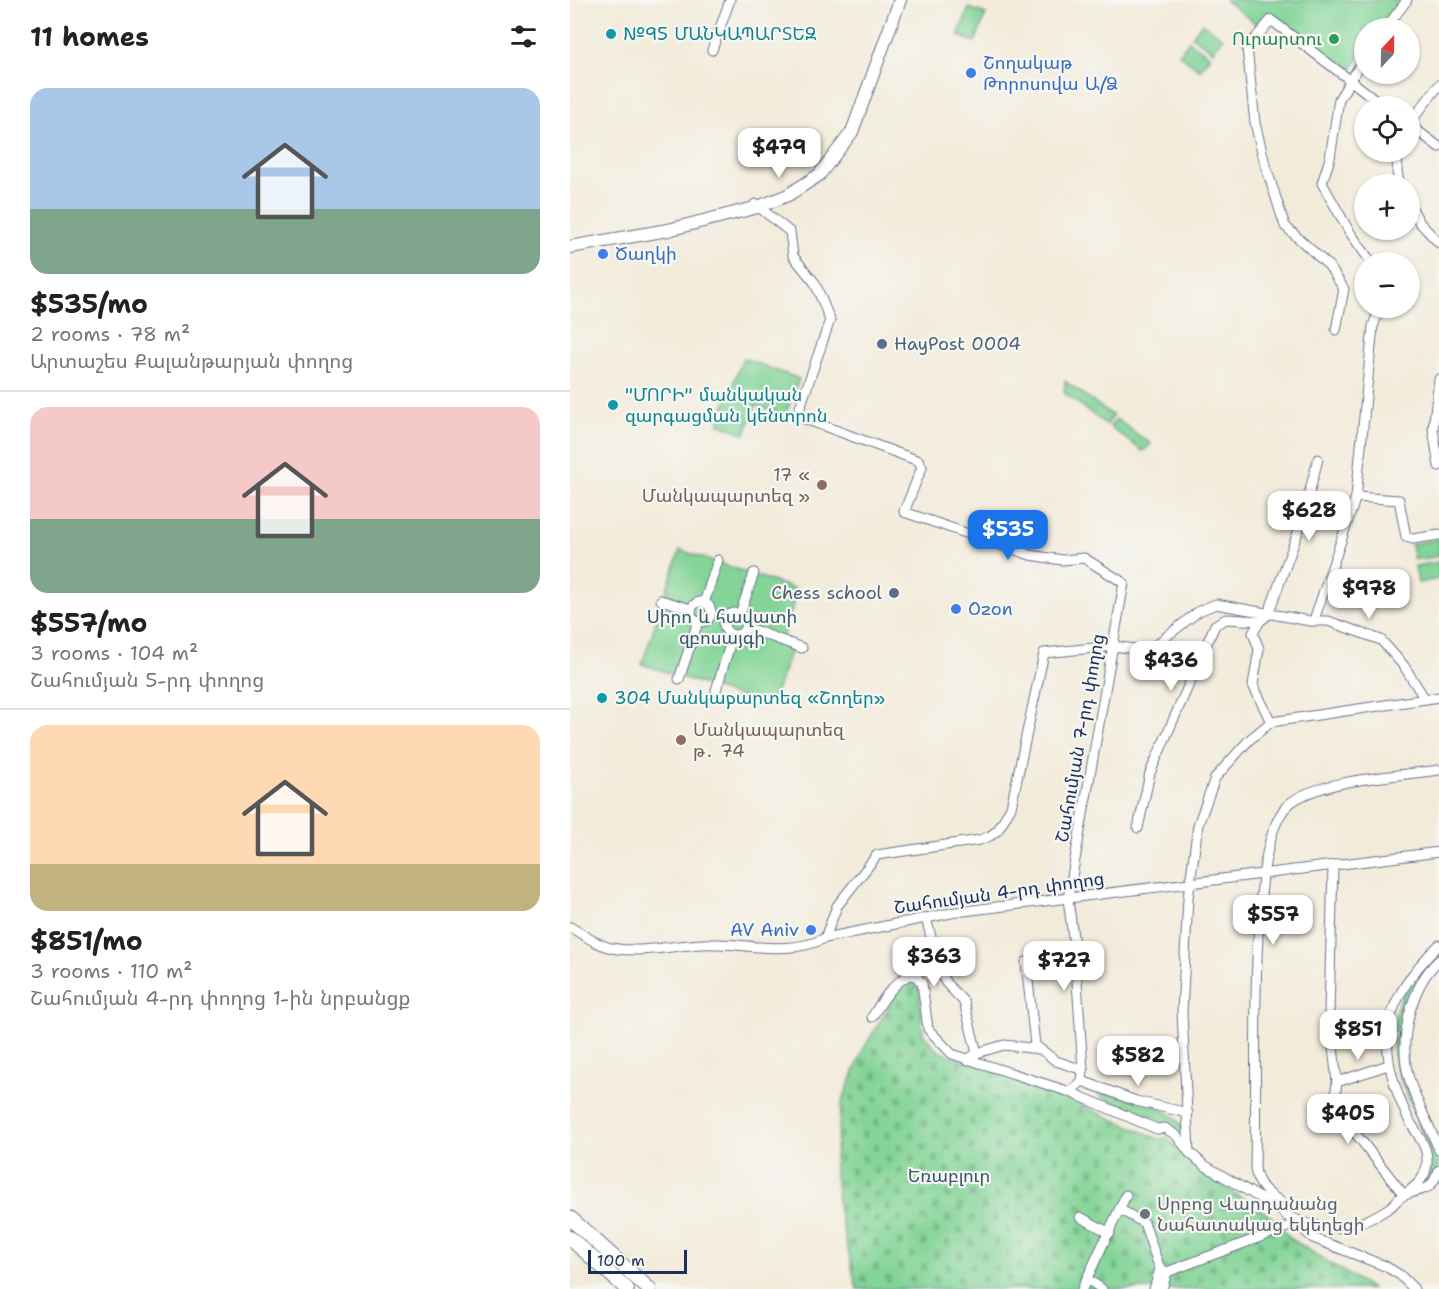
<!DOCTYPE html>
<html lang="en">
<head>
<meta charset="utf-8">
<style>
  :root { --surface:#fff; --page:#f6f6f6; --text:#222; --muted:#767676; --line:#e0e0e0; --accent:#1a73e8 }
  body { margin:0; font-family:"Shantell Sans","Noto Sans Armenian",sans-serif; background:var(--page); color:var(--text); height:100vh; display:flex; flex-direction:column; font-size:22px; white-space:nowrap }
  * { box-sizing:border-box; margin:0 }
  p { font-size:20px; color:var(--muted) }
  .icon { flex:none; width:33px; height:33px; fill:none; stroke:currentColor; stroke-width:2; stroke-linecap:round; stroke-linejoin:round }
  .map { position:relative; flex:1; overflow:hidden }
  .sheet { display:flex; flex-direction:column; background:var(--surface); width:570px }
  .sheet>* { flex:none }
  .needle { width:39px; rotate:22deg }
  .controls { position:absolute; left:784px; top:18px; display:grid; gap:12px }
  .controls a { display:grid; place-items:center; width:66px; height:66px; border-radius:50%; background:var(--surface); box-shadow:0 2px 4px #0004; font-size:30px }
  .scale { position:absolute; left:18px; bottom:15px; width:99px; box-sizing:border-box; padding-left:6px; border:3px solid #1b2f5e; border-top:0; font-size:16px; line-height:21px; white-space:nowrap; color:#1b2f5e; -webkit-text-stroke:4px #f6f6f2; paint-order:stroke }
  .price { position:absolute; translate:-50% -51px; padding:0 14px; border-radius:12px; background:#fff; color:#222; font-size:20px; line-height:39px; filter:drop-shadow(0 2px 3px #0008) }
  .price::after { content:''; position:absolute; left:50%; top:36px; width:18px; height:14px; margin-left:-9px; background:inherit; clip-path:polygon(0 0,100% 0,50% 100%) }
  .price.selected { background:var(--accent); color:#fff }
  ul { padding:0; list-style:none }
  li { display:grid; align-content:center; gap:12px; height:318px; padding:0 30px }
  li+li { border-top:2px solid var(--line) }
  li span { display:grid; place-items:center; height:186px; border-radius:18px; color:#555 }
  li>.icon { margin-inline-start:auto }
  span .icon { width:108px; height:108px; fill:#fffc; stroke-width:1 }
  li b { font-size:26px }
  h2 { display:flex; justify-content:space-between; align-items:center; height:72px; padding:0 30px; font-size:26px }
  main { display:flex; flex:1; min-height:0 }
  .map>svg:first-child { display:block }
</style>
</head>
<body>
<main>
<section class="sheet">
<h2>11 homes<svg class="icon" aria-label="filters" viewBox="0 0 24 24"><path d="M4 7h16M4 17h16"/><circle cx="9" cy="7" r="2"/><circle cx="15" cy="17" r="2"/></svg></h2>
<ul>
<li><span style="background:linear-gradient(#a9c7e8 65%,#7fa58c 0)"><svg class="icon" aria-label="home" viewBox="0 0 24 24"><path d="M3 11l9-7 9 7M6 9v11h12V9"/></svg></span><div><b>$535/mo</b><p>2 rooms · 78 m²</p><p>Արտաշես Քալանթարյան փողոց</p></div></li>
<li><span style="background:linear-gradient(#f6c9c9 60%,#7fa58c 0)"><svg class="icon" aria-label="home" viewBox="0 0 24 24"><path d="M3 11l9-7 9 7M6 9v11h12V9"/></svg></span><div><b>$557/mo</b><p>3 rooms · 104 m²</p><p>Շահումյան 5-րդ փողոց</p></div></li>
<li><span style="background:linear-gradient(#ffd9b3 75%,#c2b280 0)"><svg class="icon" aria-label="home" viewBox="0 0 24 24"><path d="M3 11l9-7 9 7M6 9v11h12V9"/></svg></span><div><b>$851/mo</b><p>3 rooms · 110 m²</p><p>Շահումյան 4-րդ փողոց 1-ին նրբանցք</p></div></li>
</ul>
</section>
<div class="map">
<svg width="869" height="1289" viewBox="0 0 869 1289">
  <defs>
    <pattern id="cemetery-stones" width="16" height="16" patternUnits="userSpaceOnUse" patternTransform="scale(1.5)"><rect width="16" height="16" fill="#83d496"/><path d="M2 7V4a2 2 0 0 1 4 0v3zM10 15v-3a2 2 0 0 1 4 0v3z" fill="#71b684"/></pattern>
  </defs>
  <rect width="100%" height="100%" fill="#f6f6f2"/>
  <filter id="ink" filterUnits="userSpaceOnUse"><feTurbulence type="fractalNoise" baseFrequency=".0167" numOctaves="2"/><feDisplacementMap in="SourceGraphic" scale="12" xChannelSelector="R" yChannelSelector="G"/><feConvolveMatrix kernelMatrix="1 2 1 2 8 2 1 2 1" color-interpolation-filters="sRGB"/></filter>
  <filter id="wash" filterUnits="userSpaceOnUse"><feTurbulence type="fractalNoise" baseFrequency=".008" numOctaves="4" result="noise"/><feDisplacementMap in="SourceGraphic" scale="24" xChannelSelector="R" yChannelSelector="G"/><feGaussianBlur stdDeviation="1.35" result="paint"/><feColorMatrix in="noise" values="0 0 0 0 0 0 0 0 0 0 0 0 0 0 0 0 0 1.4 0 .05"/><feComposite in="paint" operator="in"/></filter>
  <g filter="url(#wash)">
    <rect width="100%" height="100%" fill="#f3ebda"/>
    <g fill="#83d496" stroke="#4f827a" stroke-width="1.5">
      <polygon points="655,0 832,0 812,28 795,28 795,50 778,74 697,13 688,25"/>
      <polygon points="399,8 416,14 405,42 388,36"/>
      <polygon points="632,23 653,38 643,51 622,36"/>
      <polygon points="619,41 640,56 630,70 609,54"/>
      <polygon points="173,358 229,379 215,415 186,405 175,434 148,423"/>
      <polygon points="495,381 543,416 537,425 494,393"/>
      <polygon points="546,419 581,444 573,451 540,427"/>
      <polygon points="869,539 869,556 844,560 841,544"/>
      <polygon points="110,550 228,590 211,641 222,647 200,707 72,664"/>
      <polygon points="869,562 869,579 848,583 845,566"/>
      <path d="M869 950V955C858 965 853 977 847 990 819 1044 832 1078 854 1131 858 1140 869 1155 868 1165 866 1174 857 1181 852 1187L859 1151 825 1064 823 1038 828 1034 823 1030C828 988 841 980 869 950Z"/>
      <path d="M531 1092C557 1099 608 1104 615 1135L612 1136 585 1117 529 1096Z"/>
    </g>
    <polygon fill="url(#cemetery-stones)" stroke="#4f827a" stroke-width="1.5" points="340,980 349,989 353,1034 368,1051 503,1099 517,1108 589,1139 597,1137 622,1166 700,1216 721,1239 802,1289 287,1289 269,1212 264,1165 272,1102 293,1050 331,986"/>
  </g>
  <g filter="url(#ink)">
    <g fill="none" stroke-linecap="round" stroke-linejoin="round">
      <defs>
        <g id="minor">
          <polyline points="816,28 837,0"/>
          <polyline points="142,50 160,0"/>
          <polyline points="795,57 769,99 760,158 752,183 779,231 801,262"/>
          <polyline points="840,123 869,85"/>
          <polyline points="840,125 869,147"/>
          <polyline points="828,152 827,172 830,184"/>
          <polyline points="185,204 220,232 223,256 245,283 260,320 227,416 349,461 352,467 334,512 460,555 492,560 514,558 554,583 498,899 505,952 513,1070 512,1081 500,1092"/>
          <polyline points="840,205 850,223 869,243"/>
          <polyline points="766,330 774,289 759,266 715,226 695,164 685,123 677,48 701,20 814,106"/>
          <polyline points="869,379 863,429 869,466"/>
          <polyline points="786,497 829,500 836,537 843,539 869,535"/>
          <polyline points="91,600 121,609"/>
          <circle cx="131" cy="612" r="10"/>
          <polyline points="134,603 148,560"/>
          <circle cx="165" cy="624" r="11"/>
          <polyline points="170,614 184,573"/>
          <polyline points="744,620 786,497 803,326 810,308"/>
          <polyline points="176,627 232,648"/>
          <polyline points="109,679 128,622"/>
          <polyline points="146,690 163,635"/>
          <polyline points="701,722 683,685 689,649 683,633 690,621 698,615 732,521 748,459"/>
          <path d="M869 770C830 776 748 779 719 804 703 818 696 855 693 876 682 972 687 1072 685 1169 690 1200 717 1195 717 1216 758 1233 781 1233 819 1208 824 1205 828 1198 833 1196 852 1186 859 1196 869 1170"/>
          <polyline points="568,828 580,773 645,625 656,619 690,621"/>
          <path d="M763 866 759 1012 767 1082 765 1097 775 1120 834 1195C847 1185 858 1177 857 1159 857 1145 844 1130 838 1118 803 1045 812 1000 869 945"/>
          <polyline points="356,918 370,971 376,983 394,1002 407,1053 397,1060"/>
          <path d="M0 927C14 935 25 944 41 948 70 954 103 945 133 944 172 942 219 957 255 938L386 912 869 852"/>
          <polyline points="255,938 267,906 307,855 410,840 420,836 428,830 441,807 474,653 544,646 578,651 629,611 646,604 740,621 758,621 811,640 834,666 855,699"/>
          <path d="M869 960C854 974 847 989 841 1008 823 1071 847 1094 869 1150"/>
          <polyline points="456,962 465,1045 486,1061 513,1070"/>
          <path d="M302 1017C312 1001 322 984 339 975L346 976 352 983 358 1029 382 1054 500 1092 587 1129 595 1128 607 1136 619 1152 634 1165 709 1209 743 1238 815 1266 830 1275 844 1289"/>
          <polyline points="407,1053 434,1045 469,1049"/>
          <polyline points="512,1081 566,1101 618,1113"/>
          <polyline points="767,1082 818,1065"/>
          <polyline points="619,1152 612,1013 618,898 628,825 645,778 679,740 701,722 869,697"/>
          <polyline points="551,1210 574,1223 590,1269 597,1272 725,1224"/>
          <polyline points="510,1217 540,1233"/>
          <polyline points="517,1279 532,1289"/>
          <polyline points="512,1289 556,1195"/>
          <polyline points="584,1289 590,1269"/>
          <polyline points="592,1289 597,1272"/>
        </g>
        <polyline id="major" points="0,247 98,230 188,207 218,195 249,175 282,132 330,0"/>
        <g id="highway">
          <polyline points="0,1218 79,1289"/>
          <polyline points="0,1238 57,1289"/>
        </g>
      </defs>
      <use href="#minor" stroke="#677189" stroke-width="11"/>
      <use href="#major" stroke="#677189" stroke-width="14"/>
      <use href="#highway" stroke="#677189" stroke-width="16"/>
      <use href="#minor" stroke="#fff" stroke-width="9"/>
      <use href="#major" stroke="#fff" stroke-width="12"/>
      <use href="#highway" stroke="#fff" stroke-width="14"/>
    </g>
  </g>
  <g fill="#0f9aa8" stroke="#f6f6f2" stroke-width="2">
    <circle cx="41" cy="34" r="6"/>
    <circle cx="43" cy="405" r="6"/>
    <circle cx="32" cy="698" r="6"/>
  </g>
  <circle fill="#2e9e5b" stroke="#f6f6f2" stroke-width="2" cx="764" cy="39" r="6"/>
  <g fill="#3f7fe0" stroke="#f6f6f2" stroke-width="2">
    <circle cx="401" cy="73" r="6"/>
    <circle cx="33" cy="254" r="6"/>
    <circle cx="386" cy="609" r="6"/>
    <circle cx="241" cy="930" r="6"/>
  </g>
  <g fill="#5c6f8a" stroke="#f6f6f2" stroke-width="2">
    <circle cx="312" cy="344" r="6"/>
    <circle cx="324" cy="593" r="6"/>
  </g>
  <g fill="#8d6e63" stroke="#f6f6f2" stroke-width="2">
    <circle cx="252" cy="485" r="6"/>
    <circle cx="111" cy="740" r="6"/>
  </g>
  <circle fill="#6b7280" stroke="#f6f6f2" stroke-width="2" cx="575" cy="1214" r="6"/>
  <g text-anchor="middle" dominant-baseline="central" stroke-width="4.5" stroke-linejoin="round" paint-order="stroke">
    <g font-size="18" fill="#0d838f" stroke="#f6f6f2" text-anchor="start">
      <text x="53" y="34">№95 ՄԱՆԿԱՊԱՐՏԵԶ</text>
      <text x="55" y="395">"ՄՈՐԻ" մանկական<tspan x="55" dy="21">զարգացման կենտրոն</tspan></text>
      <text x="44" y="698">304 Մանկաpարտեզ «Շողեր»</text>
    </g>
    <g font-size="18" fill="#27864d" stroke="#f6f6f2" text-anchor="end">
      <text x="752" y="39">Ուրարտու</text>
    </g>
    <g font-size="18" fill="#366cbe" stroke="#f6f6f2" text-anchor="start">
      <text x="413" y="63">Շողակաթ<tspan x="413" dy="21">Թորոսովա Ա/Ձ</tspan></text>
      <text x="45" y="254">Ծաղկի</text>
      <text x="398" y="609">Ozon</text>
      <text x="229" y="930" text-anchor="end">AV Aniv</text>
    </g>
    <g font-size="18" fill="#4e5e75" stroke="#f6f6f2" text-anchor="start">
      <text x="324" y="344">HayPost 0004</text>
      <text x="312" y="593" text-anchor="end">Chess school</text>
    </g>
    <g font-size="18" fill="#785e54" stroke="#f6f6f2" text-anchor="end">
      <text x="240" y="475">17 «<tspan x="240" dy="21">Մանկապարտեզ »</tspan></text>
      <text x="123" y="730" text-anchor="start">Մանկապարտեզ<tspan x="123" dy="21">թ․ 74</tspan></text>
    </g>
    <g font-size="18" fill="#35586c" stroke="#f6f6f2">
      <text x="152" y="617">Սիրո և հավատի<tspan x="152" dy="21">զբոսայգի</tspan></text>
      <text x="379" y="1176">Եռաբլուր</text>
    </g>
    <g font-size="18" fill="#1b2f5e" stroke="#f6f6f2">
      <text transform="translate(510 738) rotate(-80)">Շահումյան 7-րդ փողոց</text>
      <text transform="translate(429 893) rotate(-8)">Շահումյան 4-րդ փողոց</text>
    </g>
    <g font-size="18" fill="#5b616d" stroke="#f6f6f2" text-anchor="start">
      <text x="587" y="1204">Սրբոց Վարդանանց<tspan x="587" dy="21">Նահատակաց եկեղեցի</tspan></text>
    </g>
  </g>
</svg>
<div class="controls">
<a><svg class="needle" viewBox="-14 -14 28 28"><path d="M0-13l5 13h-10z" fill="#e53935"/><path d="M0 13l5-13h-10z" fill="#767676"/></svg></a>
<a><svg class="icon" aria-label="locate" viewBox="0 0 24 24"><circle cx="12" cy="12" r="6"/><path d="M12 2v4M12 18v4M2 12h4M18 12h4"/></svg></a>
<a>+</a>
<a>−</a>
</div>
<div class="scale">100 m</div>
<b class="price" style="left:209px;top:179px">$479</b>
<b class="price" style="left:739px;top:542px">$628</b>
<b class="price selected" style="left:438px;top:561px">$535</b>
<b class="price" style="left:799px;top:620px">$978</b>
<b class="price" style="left:601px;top:692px">$436</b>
<b class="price" style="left:703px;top:946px">$557</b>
<b class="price" style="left:364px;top:988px">$363</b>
<b class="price" style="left:494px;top:992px">$727</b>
<b class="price" style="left:788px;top:1061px">$851</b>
<b class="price" style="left:568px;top:1087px">$582</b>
<b class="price" style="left:778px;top:1145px">$405</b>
</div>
</main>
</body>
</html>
